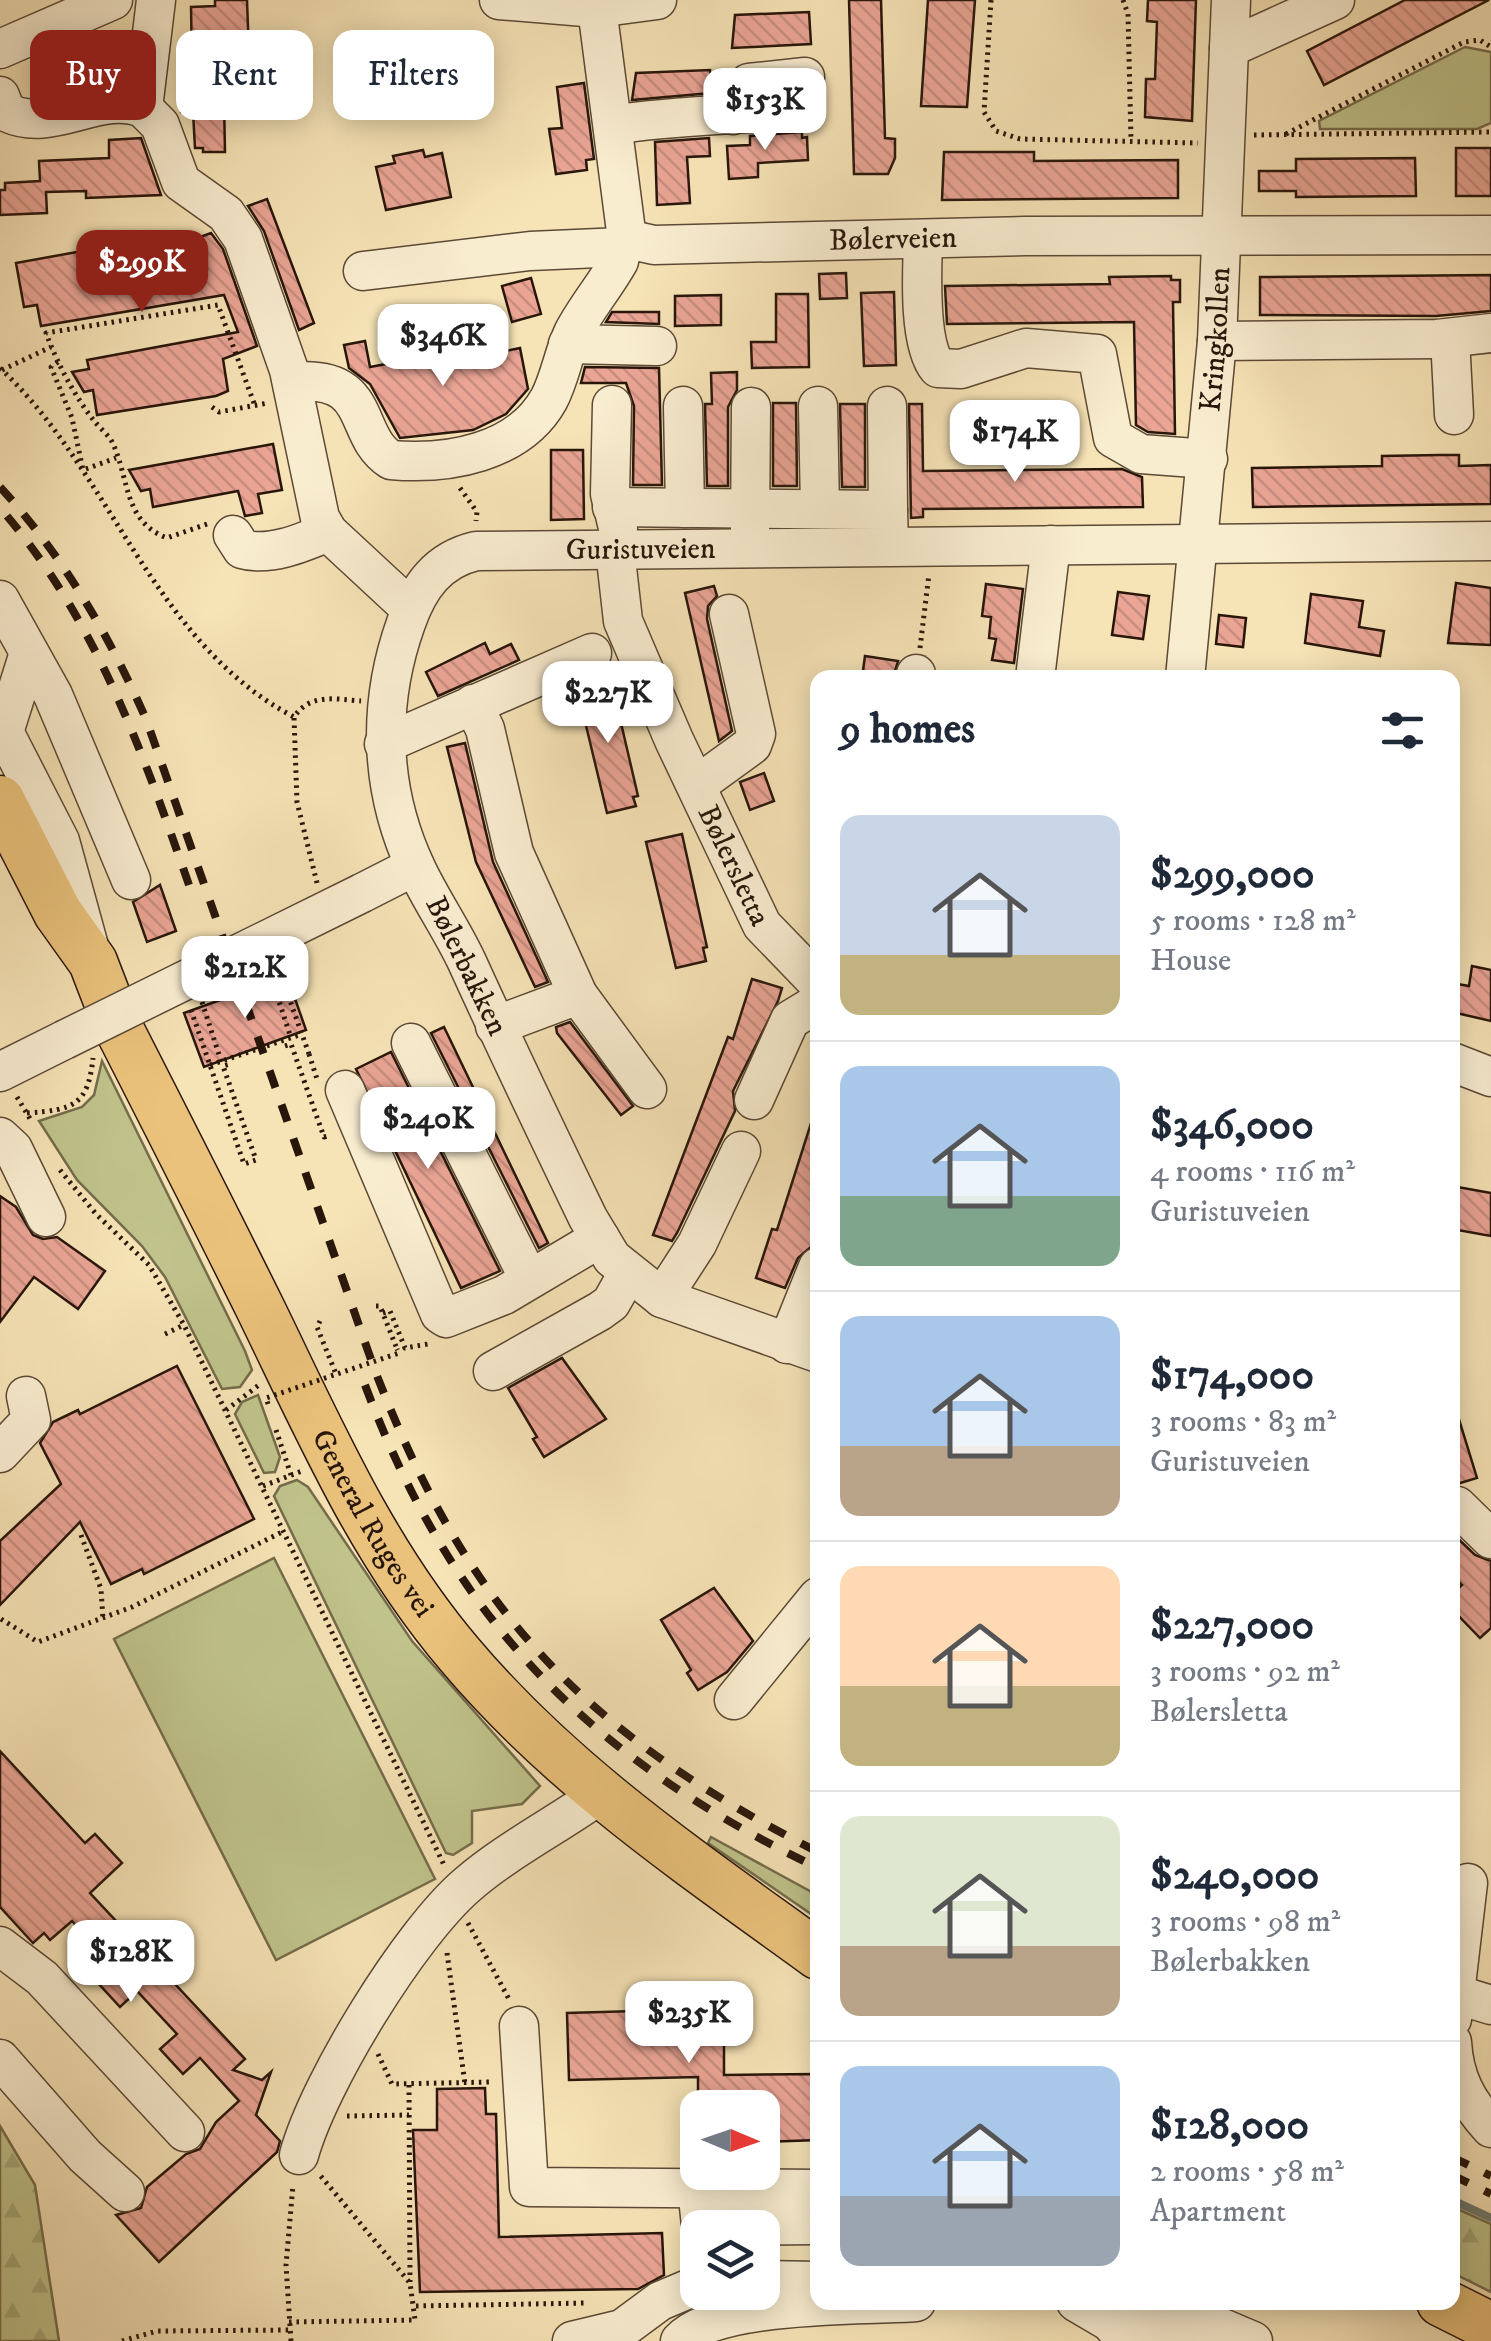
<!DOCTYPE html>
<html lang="en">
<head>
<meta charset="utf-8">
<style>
  :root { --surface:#fff; --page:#f2f2f3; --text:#1f2937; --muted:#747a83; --line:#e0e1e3; --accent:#8f2418 }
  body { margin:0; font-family:"IM FELL DW Pica",serif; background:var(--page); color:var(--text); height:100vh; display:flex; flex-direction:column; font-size:38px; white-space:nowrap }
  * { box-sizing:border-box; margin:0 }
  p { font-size:32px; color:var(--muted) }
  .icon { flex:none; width:55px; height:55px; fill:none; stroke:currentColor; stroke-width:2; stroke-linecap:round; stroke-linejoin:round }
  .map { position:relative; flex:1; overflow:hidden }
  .drawer { position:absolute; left:810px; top:670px; width:650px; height:1640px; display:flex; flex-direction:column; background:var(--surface); border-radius:20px; box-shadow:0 5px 25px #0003 }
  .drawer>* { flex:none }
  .hud { position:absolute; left:30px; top:30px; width:630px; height:90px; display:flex; gap:20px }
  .needle { width:65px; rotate:92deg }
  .tools { position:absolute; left:680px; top:2090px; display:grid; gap:20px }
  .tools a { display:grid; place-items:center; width:100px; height:100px; border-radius:20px; background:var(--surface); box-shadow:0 5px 25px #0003; font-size:50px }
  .price { position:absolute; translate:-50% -85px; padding:0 22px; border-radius:20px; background:#fff; color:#222; font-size:32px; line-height:65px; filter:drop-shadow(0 2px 5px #0008) }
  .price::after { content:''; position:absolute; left:50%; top:60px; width:30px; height:22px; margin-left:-15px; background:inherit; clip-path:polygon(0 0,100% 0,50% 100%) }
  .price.current { background:var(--accent); color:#fff }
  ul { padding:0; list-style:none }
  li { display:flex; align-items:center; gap:30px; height:250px; padding:0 30px }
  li+li { border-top:2px solid var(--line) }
  li span { display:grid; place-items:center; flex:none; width:280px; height:200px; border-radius:20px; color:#555 }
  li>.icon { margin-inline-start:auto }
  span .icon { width:120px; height:120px; fill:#fffc; stroke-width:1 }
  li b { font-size:42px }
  h2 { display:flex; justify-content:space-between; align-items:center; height:120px; padding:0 30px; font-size:42px }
  .pill { padding:0 35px; border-radius:20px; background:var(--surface); box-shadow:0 5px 25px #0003; font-size:35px; line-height:90px }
  .pill.current { background:var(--accent); color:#fff }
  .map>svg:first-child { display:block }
</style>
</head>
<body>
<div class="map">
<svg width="1491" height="2341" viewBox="0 0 1491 2341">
  <defs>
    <pattern id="forest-firs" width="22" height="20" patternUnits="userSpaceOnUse" patternTransform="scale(2.5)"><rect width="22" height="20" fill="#c0c38b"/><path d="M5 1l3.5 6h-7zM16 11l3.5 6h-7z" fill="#a5a777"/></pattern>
    <pattern id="building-back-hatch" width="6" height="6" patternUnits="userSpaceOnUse" patternTransform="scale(2.5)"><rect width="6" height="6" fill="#eaa595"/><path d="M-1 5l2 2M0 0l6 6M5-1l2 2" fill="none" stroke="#c98d7f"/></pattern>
  </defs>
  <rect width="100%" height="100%" fill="#f6e3b6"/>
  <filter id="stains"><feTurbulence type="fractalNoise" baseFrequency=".002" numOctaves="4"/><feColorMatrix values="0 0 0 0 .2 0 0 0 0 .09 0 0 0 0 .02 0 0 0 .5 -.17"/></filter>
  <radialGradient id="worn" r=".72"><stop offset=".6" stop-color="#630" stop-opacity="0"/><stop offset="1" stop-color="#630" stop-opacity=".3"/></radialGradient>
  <g fill="#c0c38b" stroke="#746c4b" stroke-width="2.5">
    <polygon points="1465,47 1491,52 1491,123 1477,129 1320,129 1319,121"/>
    <polygon points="102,1061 245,1351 252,1370 240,1387 222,1389 165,1277 142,1246 77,1180 39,1121 82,1107 94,1095"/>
    <polygon points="258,1395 280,1457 275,1472 264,1473 235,1414 242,1402"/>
    <polygon points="297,1480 308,1487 412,1641 540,1786 522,1804 472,1811 472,1843 453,1855 446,1853 274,1496 280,1486"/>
    <polygon points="274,1558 435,1879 276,1960 114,1639"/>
    <polygon points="711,1837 817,1895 817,1918 708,1843"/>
  </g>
  <g fill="url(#forest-firs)" stroke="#746c4b" stroke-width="2.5">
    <polygon points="0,2126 35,2185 59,2341 0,2341"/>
    <polygon points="1453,2207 1491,2224 1491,2292 1453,2273"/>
  </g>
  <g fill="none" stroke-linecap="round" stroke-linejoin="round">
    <polyline stroke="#6e7a70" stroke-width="8" points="1452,2200 1491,2218"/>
  </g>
  <g fill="url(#building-back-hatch)" stroke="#28160b" stroke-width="2.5">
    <polygon points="215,0 247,0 249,54 237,55 239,100 224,101 225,152 203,152 203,148 195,148 193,112 181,112 180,65 192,64 191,7 215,6"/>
    <polygon points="849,0 881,0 885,138 895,139 895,158 888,174 854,174"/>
    <polygon points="928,0 975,0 967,107 921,106"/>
    <polygon points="1148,0 1196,0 1192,121 1145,117 1146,79 1155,79 1157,22 1147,21"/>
    <polygon points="1405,0 1489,0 1324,85 1307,51"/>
    <polygon points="809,12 811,44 732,48 735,15"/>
    <polygon points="710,70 711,93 632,100 636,73"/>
    <polygon points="584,83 594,159 586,160 587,170 556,174 549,129 562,128 557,87"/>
    <polygon points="802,132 802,138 807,137 808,160 758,163 758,177 729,179 727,146 750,145 750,136"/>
    <polygon points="141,138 161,195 86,198 86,191 46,192 47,213 0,215 0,190 5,190 5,183 40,181 39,161 109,158 109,140"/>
    <polygon points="709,138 710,156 687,157 690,203 657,205 655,142"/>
    <rect x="1456" y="148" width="35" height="48"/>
    <polygon points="423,150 425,157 442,153 451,197 386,210 376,167 395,163 393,156"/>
    <polygon points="944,152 1034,152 1034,161 1178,160 1178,198 942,200"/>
    <polygon points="1415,158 1416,196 1296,197 1296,191 1259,191 1259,171 1296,171 1296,159"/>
    <polygon points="267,199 314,323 299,330 264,231 248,206"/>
    <polygon points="182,233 184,243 211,233 223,249 257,346 223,359 228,391 216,396 97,415 93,390 84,392 72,372 89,369 87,360 238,332 224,295 41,326 37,305 24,307 16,263"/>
    <polygon points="846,273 847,298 820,299 819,274"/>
    <polygon points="1491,275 1491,311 1436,316 1260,315 1260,277"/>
    <polygon points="1171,276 1171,280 1180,280 1180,302 1173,302 1175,434 1148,432 1136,425 1134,322 947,324 945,286 1110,284 1109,277"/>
    <polygon points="531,278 541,314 512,322 502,286"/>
    <polygon points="894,292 896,365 864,366 861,293"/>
    <polygon points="776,294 808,294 809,367 752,368 751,342 776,342"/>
    <polygon points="721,295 721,325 675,326 675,296"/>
    <polygon points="612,312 659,312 659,324 606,322"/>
    <polygon points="365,341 370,367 439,354 438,349 464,344 466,359 520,348 528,389 506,414 473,430 400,438 370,384 349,368 344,345"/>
    <polygon points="585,367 659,368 662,485 633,485 634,406 626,383 581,383"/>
    <polygon points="737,372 737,390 728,407 728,486 707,486 705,404 712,404 711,373"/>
    <polygon points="773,403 796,403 797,486 773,486"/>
    <polygon points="840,404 865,404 865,487 842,487"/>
    <polygon points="909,404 922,404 923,471 1122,469 1142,477 1143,507 923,509 923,517 911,518"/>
    <polygon points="273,444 282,490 258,494 262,513 245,516 238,491 153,507 150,489 141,491 129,470"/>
    <polygon points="551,450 583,450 584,519 551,520"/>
    <polygon points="1440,455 1459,455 1459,466 1491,465 1491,504 1253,507 1252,468 1382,466 1382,456"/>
    <polygon points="1456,583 1491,588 1491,645 1448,643"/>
    <polygon points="986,584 1023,589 1014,663 992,660 996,639 989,638 991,617 982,616"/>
    <polygon points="714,586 717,596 708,606 707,619 732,731 719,741 685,593"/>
    <polygon points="1118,592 1149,596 1143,639 1112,635"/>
    <polygon points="1311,594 1363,601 1359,627 1384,631 1380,656 1305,643"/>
    <polygon points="1219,615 1246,618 1243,647 1216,644"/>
    <polygon points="485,643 490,654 511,644 519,660 438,696 426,672"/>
    <polygon points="865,656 898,661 893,678 862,678"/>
    <polygon points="611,680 638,796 633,797 636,806 607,813 577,688"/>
    <polygon points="465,743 493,862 548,982 535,987 476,862 447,747"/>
    <polygon points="764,773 774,801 750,810 740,782"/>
    <polygon points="682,834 707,947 703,948 706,961 676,968 646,842"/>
    <polygon points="160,885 176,931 147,942 133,902"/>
    <polygon points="1472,966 1491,970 1491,1021 1452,1012 1452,983 1469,986"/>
    <polygon points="287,976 306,1030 204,1067 184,1013"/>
    <polygon points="752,979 782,988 778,1001 733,1091 735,1111 677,1233 672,1241 653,1235 728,1037 733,1039"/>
    <polygon points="570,1022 633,1106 621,1115 557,1033 556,1027"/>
    <polygon points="444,1027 548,1243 539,1248 431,1033"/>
    <polygon points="391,1052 500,1271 461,1288 356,1069"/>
    <polygon points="813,1117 818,1118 818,1241 798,1258 785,1288 756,1278 772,1229 777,1230"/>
    <polygon points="1452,1186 1491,1193 1491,1236 1452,1229"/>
    <polygon points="0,1196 16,1207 33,1235 43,1239 57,1237 105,1271 78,1309 34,1277 0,1322"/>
    <polygon points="562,1358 606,1419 544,1457 533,1439 537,1437 508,1388"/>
    <polygon points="177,1366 254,1519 144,1574 142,1569 111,1584 80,1522 0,1605 0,1541 61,1484 40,1443 53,1422 78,1410 80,1414"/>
    <polygon points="1452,1413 1457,1413 1477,1478 1457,1484 1452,1484"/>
    <polygon points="1452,1533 1475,1555 1491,1561 1491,1628 1480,1638 1452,1609 1452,1594 1462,1585 1452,1575"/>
    <polygon points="714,1588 753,1641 727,1672 698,1690 687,1673 691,1670 661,1620"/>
    <polygon points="0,1751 85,1843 95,1834 122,1863 90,1893 245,2059 233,2070 262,2080 271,2072 256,2115 280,2141 277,2152 159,2262 116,2215 141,2208 147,2187 186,2154 200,2149 216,2122 239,2101 200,2058 183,2074 160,2049 177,2034 137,1991 120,2007 98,1983 115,1967 72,1921 50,1940 44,1933 33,1943 0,1907"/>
    <polygon points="706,2009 707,2036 724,2036 724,2075 818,2074 818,2140 762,2142 762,2108 706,2108 706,2101 698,2101 698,2077 569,2080 567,2013"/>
    <polygon points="485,2088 486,2114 496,2114 499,2237 662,2233 664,2275 638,2289 420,2292 413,2130 437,2130 437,2089"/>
  </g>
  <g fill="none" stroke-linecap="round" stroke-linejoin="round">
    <defs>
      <g id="minor">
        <polyline points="156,0 143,108 160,125 181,182 226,214 243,239 289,370 320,518 328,532 411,609"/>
        <path id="s1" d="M499 0 597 8 627 239 654 245 1025 236 1491 235"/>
        <polyline points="597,8 657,0"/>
        <polyline points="1229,48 1335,0"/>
        <polyline points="0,49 113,0"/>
        <path d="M0 96 6 112C52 135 99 90 143 108"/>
        <path d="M613 125C675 115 740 115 803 109L805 77 749 83 733 115"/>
        <path d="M923 241C922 272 918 344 938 368L961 369 1026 348 1097 354 1113 438 1141 454 1208 459"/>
        <polyline points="363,271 530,251 622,247 627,239"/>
        <polyline points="1450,338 1454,415"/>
        <polyline points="1217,341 1437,339 1491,333"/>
        <polyline points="568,344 657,346"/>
        <path d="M292 382C375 374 351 435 391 460 448 465 519 453 549 399 560 378 563 355 573 333 586 308 605 286 619 261L622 247"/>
        <polyline points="612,405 610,494 618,528"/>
        <polyline points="683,406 685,508"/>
        <polyline points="818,406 820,509"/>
        <polyline points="887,406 888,510"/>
        <polyline points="612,507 888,510 889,546"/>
        <polyline points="750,530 751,407"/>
        <path d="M233 535 242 549C269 557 302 543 328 532"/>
        <path id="s2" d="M615 550 623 621 674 740 762 925 818 983"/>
        <polyline points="0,600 53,695 131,880"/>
        <polyline points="915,678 916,674"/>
        <polyline points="1035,678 1051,545"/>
        <path id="s3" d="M1185 678 1217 341 1231 0"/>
        <polyline points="473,704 485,729 514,853 578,995 647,1089"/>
        <polyline points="0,724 60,841 90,950"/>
        <polyline points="4,732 29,653"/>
        <polyline points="384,744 592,653"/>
        <polyline points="697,785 752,745 756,734 729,614"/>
        <polyline points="362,893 415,866"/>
        <polyline points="495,1026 578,995"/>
        <polyline points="411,1043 529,1279"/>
        <polyline points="1452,1062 1491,1077"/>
        <polyline points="0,1072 64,1040"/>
        <polyline points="345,1090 440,1314 446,1318 504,1295 600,1238"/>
        <polyline points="754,1100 790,1020 818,1003"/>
        <polyline points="0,1137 13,1149 46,1217"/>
        <polyline points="662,1298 697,1244 741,1151"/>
        <polyline points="787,1344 818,1267"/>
        <path id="s4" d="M818 1353 662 1298 612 1258 588 1218C547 1133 506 1048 467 962 452 930 431 900 416 868 379 789 377 704 406 623 419 586 438 560 476 551L1491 541"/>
        <polyline points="493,1371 600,1311 611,1303 628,1273"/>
        <polyline points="0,1453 31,1420 26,1396"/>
        <polyline points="1457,1506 1491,1539"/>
        <polyline points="734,1700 818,1597"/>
        <polyline points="0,1946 42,1978 185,2132"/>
        <polyline points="1455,1994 1491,2005"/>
        <polyline points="1452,2019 1468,1883"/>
        <polyline points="519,2026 529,2187 818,2189"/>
        <path d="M1452 2042C1454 2078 1467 2102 1491 2128"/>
        <polyline points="0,2059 85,2156 125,2192"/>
        <path d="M299 2155C319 2082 410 1934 467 1885 506 1851 557 1825 599 1795"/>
        <polyline points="697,2187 701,2226 818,2225"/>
        <polyline points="762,2280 818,2281"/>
        <polyline points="1076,2302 1110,2322 1124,2339"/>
        <polyline points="1110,2322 1220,2327 1253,2341"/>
        <polyline points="572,2341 622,2329 660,2301 698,2285"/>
        <path d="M680 2341C716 2301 862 2306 916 2302"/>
      </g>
      <g id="major">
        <path id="s5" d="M0 800 58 913 93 962 118 1027C166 1121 214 1215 261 1310 320 1431 372 1552 460 1655 563 1777 690 1862 818 1955"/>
        <polyline points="1441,2302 1491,2327"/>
      </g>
    </defs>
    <use href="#minor" stroke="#5c4936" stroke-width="41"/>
    <use href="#major" stroke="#28160b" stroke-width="51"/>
    <g stroke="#28160b" stroke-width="5" stroke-dasharray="2.5 5" stroke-linecap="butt">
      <polyline points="991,0 984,112 996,131 1020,139 1198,143"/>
      <polyline points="1123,0 1128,14 1131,140"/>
      <polyline points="1286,134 1464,42 1480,40 1491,47"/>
      <polyline points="1254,135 1491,132"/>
      <polyline points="58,362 51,367 72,418 83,470 116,458"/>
      <path d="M0 368C112 473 153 643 294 717"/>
      <polyline points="2,370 51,347"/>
      <polyline points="212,407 219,412 268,403"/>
      <polyline points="460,488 477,512 476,521"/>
      <path d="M207 524 167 538C122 521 130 476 111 440 107 434 100 428 95 422 75 397 57 363 46 333L218 305 255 406"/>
      <polyline points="920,648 929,574"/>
      <path d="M317 883 297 802 294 717C310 693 335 699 361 701"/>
      <polyline points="270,974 291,1038"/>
      <polyline points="202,1002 221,1061"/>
      <polyline points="191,1010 244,1164 256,1160 223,1066 230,1064"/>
      <polyline points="285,1046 291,1044 324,1137 331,1135"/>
      <polyline points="309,1054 317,1079"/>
      <polyline points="17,1097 32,1122"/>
      <path d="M27 1113C74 1110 88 1105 93 1058"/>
      <polyline points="60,1170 96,1214 149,1265 184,1325 444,1865"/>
      <polyline points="376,1306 380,1306 397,1349"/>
      <polyline points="383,1313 390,1311 405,1348 428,1344"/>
      <polyline points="320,1321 317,1327 336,1374"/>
      <polyline points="165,1334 184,1325"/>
      <polyline points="226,1410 259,1385"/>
      <polyline points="276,1430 291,1475"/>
      <polyline points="263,1486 302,1471"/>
      <polyline points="81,1535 101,1589 103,1619"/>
      <polyline points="1,1619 38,1642 132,1607 284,1531"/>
      <polyline points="468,1923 510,2001"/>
      <polyline points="447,1953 465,2084"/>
      <polyline points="378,2054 392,2084 492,2082"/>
      <polyline points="409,2085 410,2282"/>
      <polyline points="347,2116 409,2115"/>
      <polyline points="416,2306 588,2303"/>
      <polyline points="289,2322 415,2320 410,2283 319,2174"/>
      <polyline points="122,2341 157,2331 290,2330"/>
      <polyline points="291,2341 286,2265 293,2185"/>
    </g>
    <use href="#minor" stroke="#f9edd0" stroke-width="38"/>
    <use href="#major" stroke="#ebc27b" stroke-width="48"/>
    <g stroke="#28160b" stroke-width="8" stroke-dasharray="18 18" stroke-linecap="butt">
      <path d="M0 487C63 556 108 633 146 719L374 1368C468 1614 585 1733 818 1852"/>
      <path d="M7 516C98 625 143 753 189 885"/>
      <path d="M365 1385C454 1623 591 1759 818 1868"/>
      <polyline points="1452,2157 1491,2176"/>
      <polyline points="1452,2175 1491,2194"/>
    </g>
    <defs>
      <polyline id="minor-bridge" points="64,1040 362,893"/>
    </defs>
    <use href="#minor-bridge" stroke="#5c4936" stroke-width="41" stroke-linecap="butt"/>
    <g stroke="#28160b" stroke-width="5" stroke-dasharray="2.5 5" stroke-linecap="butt">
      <polyline points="278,967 309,1054"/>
      <polyline points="210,1065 302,1034"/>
      <polyline points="268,1404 266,1398 399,1353 397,1349"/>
    </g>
    <use href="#minor-bridge" stroke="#f9edd0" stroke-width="38"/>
  </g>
  <g text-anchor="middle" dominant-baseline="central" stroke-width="9" stroke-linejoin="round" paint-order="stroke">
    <g font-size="30" fill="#28160b" stroke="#f9edd0">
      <text stroke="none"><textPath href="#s1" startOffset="598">Bølerveien</textPath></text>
      <text stroke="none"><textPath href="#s3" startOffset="340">Kringkollen</textPath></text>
      <text stroke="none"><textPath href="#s4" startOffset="1188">Guristuveien</textPath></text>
      <text stroke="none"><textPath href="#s2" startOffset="340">Bølersletta</textPath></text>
      <text transform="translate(466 966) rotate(64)">Bølerbakken</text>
      <text stroke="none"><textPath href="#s5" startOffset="815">General Ruges vei</textPath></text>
    </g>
  </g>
  <rect width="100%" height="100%" filter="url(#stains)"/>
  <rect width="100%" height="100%" fill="url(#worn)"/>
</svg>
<div class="tools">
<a><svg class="needle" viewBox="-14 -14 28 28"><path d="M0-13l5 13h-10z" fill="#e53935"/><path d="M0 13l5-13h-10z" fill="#747a83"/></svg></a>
<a><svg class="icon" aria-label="layers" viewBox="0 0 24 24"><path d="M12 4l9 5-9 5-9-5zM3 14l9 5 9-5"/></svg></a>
</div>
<b class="price" style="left:765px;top:153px">$153K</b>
<b class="price current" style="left:142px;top:315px">$299K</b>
<b class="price" style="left:443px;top:389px">$346K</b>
<b class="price" style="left:1015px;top:485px">$174K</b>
<b class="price" style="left:608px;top:746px">$227K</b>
<b class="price" style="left:245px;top:1021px">$212K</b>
<b class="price" style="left:428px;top:1172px">$240K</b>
<b class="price" style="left:131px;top:2005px">$128K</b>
<b class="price" style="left:689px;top:2066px">$235K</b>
<div class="hud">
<a class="pill current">Buy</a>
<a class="pill">Rent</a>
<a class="pill">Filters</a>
</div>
<section class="drawer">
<h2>9 homes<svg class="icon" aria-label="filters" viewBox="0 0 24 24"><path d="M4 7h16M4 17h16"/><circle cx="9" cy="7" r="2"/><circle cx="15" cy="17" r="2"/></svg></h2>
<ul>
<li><span style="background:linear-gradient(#c9d6e8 70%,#c2b280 0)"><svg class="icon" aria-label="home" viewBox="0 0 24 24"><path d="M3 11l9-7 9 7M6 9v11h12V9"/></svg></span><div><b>$299,000</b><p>5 rooms · 128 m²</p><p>House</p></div></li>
<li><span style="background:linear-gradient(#a9c7e8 65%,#7fa58c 0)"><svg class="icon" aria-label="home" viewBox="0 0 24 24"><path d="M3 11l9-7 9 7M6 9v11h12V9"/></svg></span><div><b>$346,000</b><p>4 rooms · 116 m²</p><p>Guristuveien</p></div></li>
<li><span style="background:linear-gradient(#a9c7e8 65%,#b9a48a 0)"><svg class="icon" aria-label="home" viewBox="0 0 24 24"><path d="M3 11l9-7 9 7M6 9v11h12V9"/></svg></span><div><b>$174,000</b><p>3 rooms · 83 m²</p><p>Guristuveien</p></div></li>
<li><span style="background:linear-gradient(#ffd9b3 60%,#c2b280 0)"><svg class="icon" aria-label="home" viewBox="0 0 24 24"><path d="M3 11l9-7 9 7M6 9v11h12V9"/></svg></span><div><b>$227,000</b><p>3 rooms · 92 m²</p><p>Bølersletta</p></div></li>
<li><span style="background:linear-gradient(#dfe7d0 65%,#b9a48a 0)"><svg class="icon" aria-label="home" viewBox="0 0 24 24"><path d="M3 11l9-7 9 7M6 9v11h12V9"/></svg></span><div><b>$240,000</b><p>3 rooms · 98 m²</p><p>Bølerbakken</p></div></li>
<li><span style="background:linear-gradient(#a9c7e8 65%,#9aa5b1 0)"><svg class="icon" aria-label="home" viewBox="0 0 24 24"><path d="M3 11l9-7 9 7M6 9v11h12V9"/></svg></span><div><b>$128,000</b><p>2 rooms · 58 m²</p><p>Apartment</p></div></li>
</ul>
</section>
</div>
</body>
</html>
